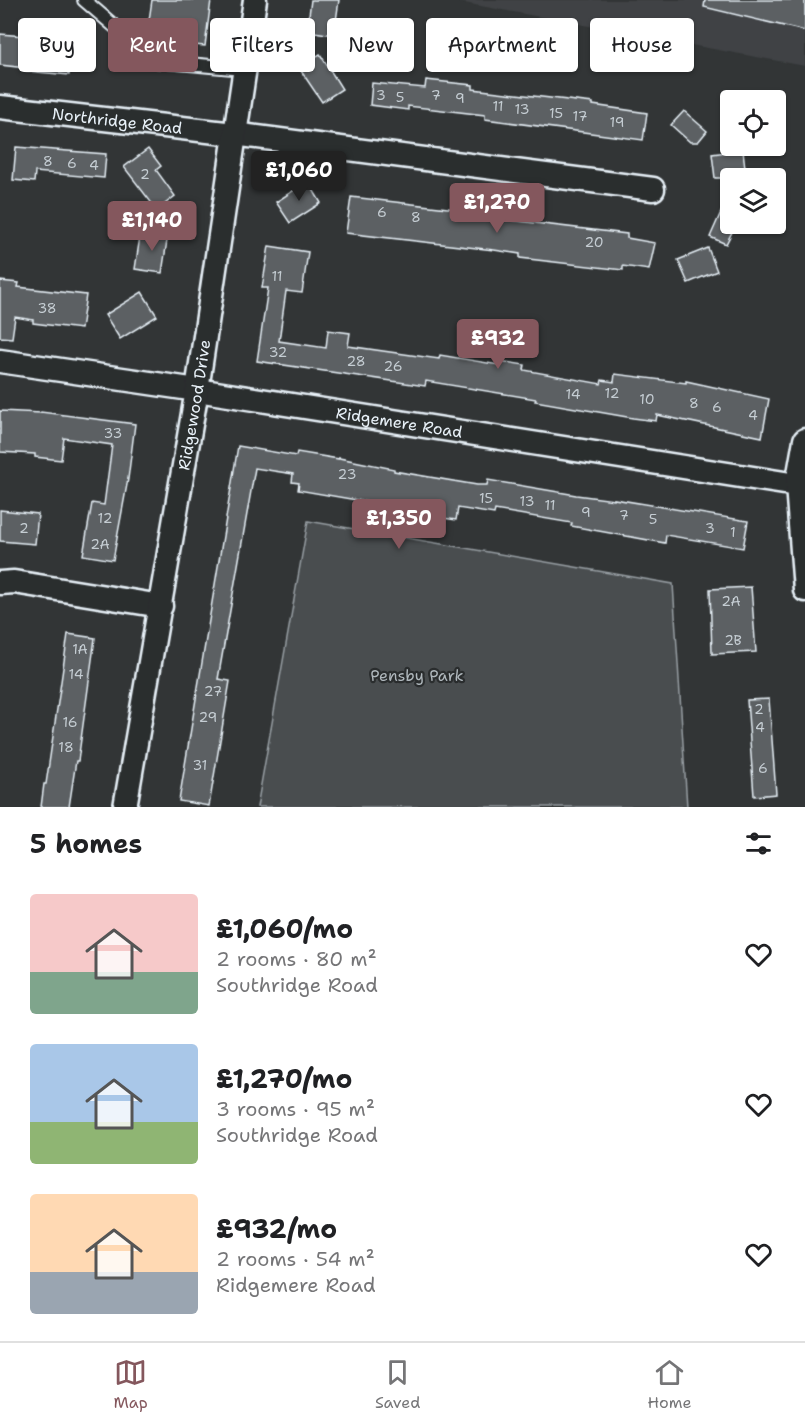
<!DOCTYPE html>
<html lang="en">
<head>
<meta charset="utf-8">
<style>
  :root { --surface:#fff; --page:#f6f6f6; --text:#202124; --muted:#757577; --line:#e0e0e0; --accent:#84575d }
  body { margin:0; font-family:"Shantell Sans",sans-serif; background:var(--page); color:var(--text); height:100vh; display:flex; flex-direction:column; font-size:22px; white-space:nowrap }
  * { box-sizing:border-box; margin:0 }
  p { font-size:20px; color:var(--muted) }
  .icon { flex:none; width:33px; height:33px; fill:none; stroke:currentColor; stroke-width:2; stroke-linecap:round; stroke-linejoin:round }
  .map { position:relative; height:807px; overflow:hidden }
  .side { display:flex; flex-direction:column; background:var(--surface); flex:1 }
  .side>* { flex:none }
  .banner { position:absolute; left:18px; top:18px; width:770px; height:54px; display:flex; gap:12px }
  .tools { position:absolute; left:720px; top:90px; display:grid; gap:12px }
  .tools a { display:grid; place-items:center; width:66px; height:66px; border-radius:6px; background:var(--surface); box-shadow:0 2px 4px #0004; font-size:30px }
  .price { position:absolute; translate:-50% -51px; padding:0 14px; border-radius:6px; background:var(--accent); color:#fff; font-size:20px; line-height:39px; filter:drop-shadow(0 2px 3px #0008) }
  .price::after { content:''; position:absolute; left:50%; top:36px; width:18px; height:14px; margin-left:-9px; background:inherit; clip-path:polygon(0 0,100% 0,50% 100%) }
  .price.selected { background:#222; color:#fff }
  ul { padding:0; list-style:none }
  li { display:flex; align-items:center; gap:18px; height:150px; padding:0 30px }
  li span { display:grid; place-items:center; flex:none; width:168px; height:120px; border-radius:6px; color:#555 }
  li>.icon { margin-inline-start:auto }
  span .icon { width:72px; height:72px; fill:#fffc; stroke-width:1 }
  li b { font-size:26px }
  h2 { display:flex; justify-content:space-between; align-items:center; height:72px; padding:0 30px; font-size:26px }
  .pill { padding:0 21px; border-radius:6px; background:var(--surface); box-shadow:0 2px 4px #0004; font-size:21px; line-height:54px }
  .pill.selected { background:var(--accent); color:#fff }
  .tab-bar { display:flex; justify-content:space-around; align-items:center; height:84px; border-top:2px solid var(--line); background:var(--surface); font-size:16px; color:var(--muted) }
  .tab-bar a { display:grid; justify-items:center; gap:3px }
  .tab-bar .selected { color:var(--accent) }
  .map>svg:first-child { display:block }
</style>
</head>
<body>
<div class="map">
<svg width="805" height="807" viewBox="0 0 805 807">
  <rect width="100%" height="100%" fill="#323536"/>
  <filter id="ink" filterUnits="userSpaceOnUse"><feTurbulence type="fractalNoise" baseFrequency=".0167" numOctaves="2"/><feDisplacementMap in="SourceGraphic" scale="12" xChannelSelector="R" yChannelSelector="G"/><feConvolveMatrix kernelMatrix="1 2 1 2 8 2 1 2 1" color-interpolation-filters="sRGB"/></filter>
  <g filter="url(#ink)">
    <polygon fill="#3f4244" points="448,0 805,0 805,66"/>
    <polygon fill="#494d4f" stroke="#989fa4" stroke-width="1.5" points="308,521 673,584 687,807 257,807"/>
    <g fill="#5c6063" stroke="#e8f1f8" stroke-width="1.5">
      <polygon points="152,0 211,0 205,46 146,41"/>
      <polygon points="311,0 339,0 334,35 307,31"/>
      <polygon points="705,0 805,0 805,31 704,7"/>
      <polygon points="0,34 72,40 69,75 26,71 26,68 0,65"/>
      <polygon points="320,54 342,89 322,102 299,68"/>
      <polygon points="426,80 473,85 473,89 593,103 593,105 647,113 643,140 485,119 485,115 408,106 408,110 370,105 372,83 425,88"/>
      <polygon points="684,111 707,131 698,142 690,142 671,125"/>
      <polygon points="16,147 106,154 104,178 35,172 34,182 13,180"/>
      <polygon points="148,149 161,166 156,170 175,196 157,210 124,167"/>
      <polygon points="743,150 746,178 715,178 712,154"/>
      <polygon points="308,181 321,203 290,223 276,202"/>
      <polygon points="730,192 730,224 736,224 726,244 710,237"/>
      <polygon points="351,197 509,215 509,220 627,234 627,238 655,243 649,270 623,266 623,270 520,258 520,254 494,250 346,233"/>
      <polygon points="141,230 168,234 162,273 135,269"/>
      <polygon points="269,246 308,252 302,293 286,291 279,341 326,348 328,330 350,333 348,346 439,359 440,355 499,365 500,361 525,365 524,370 601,384 602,380 614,382 615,374 686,383 686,381 709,386 769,399 762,437 657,415 656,421 633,418 535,401 536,399 426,381 425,386 257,361 268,288 262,288"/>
      <polygon points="708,248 717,271 688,283 678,260"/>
      <polygon points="0,281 19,283 18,287 86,295 81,329 33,323 33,320 15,317 12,338 0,337"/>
      <polygon points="142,292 157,316 120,339 105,315"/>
      <polygon points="0,411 41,413 41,412 135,424 128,479 113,560 83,555 92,503 104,505 112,445 64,438 61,460 35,457 35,454 0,452"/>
      <polygon points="238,446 296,456 297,452 339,459 339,458 394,469 394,471 477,485 487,485 488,480 576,495 614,500 614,499 748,521 743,548 666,535 665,543 571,526 572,523 495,510 494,514 458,508 456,520 403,512 404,509 374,503 298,490 299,483 292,482 293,474 255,468 218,679 230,681 209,806 179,801"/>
      <polygon points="0,510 38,514 35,544 0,541"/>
      <polygon points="751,587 756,652 712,654 710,589"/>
      <polygon points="68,634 95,638 78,761 76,761 69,807 41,807 44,784 46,784"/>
      <polygon points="769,699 776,794 754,796 747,700"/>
    </g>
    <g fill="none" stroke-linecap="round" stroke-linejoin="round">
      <defs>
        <polyline id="service" points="84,0 155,61 244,69"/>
        <g id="minor">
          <path id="s1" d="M0 107 234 134 653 189"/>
          <path id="s2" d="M0 361 197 390 797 485"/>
          <polyline points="805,440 797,485 805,590"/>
          <polyline points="0,583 14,582 161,606"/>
          <path id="s3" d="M125 807 197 390 255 0"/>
        </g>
      </defs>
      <use href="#service" stroke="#e8f1f8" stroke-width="16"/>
      <use href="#minor" stroke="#e8f1f8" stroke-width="27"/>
      <use href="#service" stroke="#2a2d2e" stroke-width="12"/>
      <use href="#minor" stroke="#2a2d2e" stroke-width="22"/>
    </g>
  </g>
  <g text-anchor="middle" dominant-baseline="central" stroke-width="4.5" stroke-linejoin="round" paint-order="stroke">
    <g font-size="14" fill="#c5cdd3">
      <text x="381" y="95">3</text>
      <text x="436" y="95">7</text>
      <text x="400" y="97">5</text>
      <text x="460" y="98">9</text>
      <text x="498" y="106">11</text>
      <text x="522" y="109">13</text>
      <text x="556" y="113">15</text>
      <text x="580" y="116">17</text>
      <text x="617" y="122">19</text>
      <text x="48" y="161">8</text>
      <text x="72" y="163">6</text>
      <text x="94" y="165">4</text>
      <text x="145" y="174">2</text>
      <text x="382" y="212">6</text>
      <text x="416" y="217">8</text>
      <text x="594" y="242">20</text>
      <text x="277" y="276">11</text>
      <text x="47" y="308">38</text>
      <text x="278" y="352">32</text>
      <text x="356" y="361">28</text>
      <text x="393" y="366">26</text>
      <text x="612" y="393">12</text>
      <text x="573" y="394">14</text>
      <text x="647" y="399">10</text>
      <text x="694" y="403">8</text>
      <text x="717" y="407">6</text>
      <text x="753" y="415">4</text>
      <text x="113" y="433">33</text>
      <text x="347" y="474">23</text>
      <text x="486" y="498">15</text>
      <text x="527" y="501">13</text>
      <text x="550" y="505">11</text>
      <text x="586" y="512">9</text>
      <text x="624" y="515">7</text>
      <text x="105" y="518">12</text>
      <text x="653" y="519">5</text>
      <text x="24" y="528">2</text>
      <text x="710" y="528">3</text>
      <text x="733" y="532">1</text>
      <text x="100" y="544">2A</text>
      <text x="731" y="601">2A</text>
      <text x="733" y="640">2B</text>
      <text x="80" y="649">1A</text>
      <text x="76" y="674">14</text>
      <text x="213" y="691">27</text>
      <text x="759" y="709">2</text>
      <text x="208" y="717">29</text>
      <text x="70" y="722">16</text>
      <text x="760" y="727">4</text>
      <text x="66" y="747">18</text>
      <text x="200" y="765">31</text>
      <text x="763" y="768">6</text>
    </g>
    <g font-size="16" fill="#e8f1f8" stroke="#2a2d2e">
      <text stroke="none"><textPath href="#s1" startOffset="118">Northridge Road</textPath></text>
      <text stroke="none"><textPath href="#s3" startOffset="408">Ridgewood Drive</textPath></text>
      <text stroke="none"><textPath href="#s2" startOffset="404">Ridgemere Road</textPath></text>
    </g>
    <g font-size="16" fill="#b0b8bd" stroke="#2a2d2e">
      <text x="417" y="675">Pensby Park</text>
    </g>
  </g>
</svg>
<div class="tools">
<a><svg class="icon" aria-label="locate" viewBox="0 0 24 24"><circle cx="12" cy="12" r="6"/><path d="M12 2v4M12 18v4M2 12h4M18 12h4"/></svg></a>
<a><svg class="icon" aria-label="layers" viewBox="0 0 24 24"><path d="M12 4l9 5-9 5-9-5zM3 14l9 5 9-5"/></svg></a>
</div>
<b class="price selected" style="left:299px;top:202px">£1,060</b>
<b class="price" style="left:497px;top:234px">£1,270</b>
<b class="price" style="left:152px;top:252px">£1,140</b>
<b class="price" style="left:498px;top:370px">£932</b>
<b class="price" style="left:399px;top:550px">£1,350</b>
<div class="banner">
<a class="pill">Buy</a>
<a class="pill selected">Rent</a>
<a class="pill">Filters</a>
<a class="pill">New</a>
<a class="pill">Apartment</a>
<a class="pill">House</a>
</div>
</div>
<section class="side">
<h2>5 homes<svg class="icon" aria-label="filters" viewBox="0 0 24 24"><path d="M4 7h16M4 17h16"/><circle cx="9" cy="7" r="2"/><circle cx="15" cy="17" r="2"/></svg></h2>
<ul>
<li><span style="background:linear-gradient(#f6c9c9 65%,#7fa58c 0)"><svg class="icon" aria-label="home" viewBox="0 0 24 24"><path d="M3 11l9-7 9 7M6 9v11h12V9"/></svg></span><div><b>£1,060/mo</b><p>2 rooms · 80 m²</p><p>Southridge Road</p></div><svg class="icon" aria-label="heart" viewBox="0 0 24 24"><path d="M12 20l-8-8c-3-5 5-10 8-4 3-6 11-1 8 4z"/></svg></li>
<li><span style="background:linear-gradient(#a9c7e8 65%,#8fb573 0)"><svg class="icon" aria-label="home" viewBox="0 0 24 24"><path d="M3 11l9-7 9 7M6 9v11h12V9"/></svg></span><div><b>£1,270/mo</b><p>3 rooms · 95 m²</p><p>Southridge Road</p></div><svg class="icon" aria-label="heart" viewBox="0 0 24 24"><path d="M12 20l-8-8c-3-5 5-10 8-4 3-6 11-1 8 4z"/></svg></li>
<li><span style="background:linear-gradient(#ffd9b3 65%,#9aa5b1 0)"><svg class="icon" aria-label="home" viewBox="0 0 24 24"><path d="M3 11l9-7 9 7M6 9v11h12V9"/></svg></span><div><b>£932/mo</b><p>2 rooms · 54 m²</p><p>Ridgemere Road</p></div><svg class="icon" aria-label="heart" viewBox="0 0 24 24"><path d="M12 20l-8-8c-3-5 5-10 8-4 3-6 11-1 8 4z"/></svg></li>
</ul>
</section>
<nav class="tab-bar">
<a class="selected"><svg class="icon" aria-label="map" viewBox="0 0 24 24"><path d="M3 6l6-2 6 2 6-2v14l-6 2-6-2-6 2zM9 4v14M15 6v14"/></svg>Map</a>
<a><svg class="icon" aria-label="saved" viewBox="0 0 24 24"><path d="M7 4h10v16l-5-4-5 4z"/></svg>Saved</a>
<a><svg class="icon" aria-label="home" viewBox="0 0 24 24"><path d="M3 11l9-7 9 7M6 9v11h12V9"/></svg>Home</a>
</nav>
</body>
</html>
